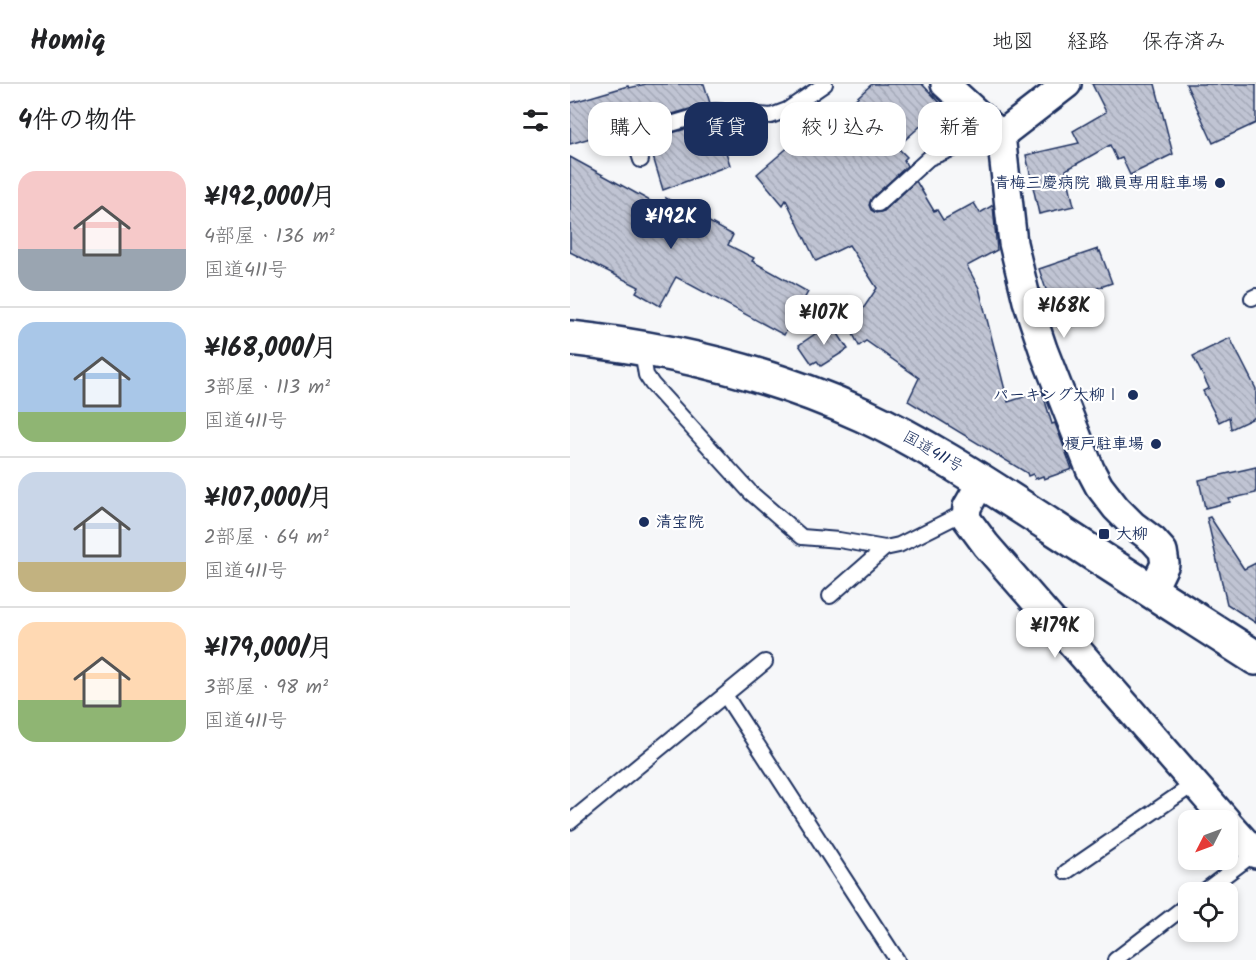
<!DOCTYPE html>
<html lang="ja">
<head>
<meta charset="utf-8">
<style>
  :root { --surface:#fff; --page:#f6f6f6; --text:#202124; --muted:#757577; --line:#e0e0e0; --accent:#1b2f5e }
  body { margin:0; font-family:Kalam,"Klee One",sans-serif; background:var(--page); color:var(--text); height:100vh; display:flex; flex-direction:column; font-size:22px; white-space:nowrap }
  * { box-sizing:border-box; margin:0 }
  p { font-size:20px; color:var(--muted) }
  .icon { flex:none; width:33px; height:33px; fill:none; stroke:currentColor; stroke-width:2; stroke-linecap:round; stroke-linejoin:round }
  .map { position:relative; flex:1; overflow:hidden }
  .drawer { display:flex; flex-direction:column; background:var(--surface); width:570px }
  .drawer>* { flex:none }
  .hud { position:absolute; left:18px; top:18px; width:570px; height:54px; display:flex; gap:12px }
  .needle { width:39px; rotate:228deg }
  .fabs { position:absolute; left:608px; top:726px; display:grid; gap:12px }
  .fabs a { display:grid; place-items:center; width:60px; height:60px; border-radius:12px; background:var(--surface); box-shadow:0 3px 9px #0003; font-size:30px }
  .price { position:absolute; translate:-50% -51px; padding:0 14px; border-radius:12px; background:#fff; color:#222; font-size:20px; line-height:39px; filter:drop-shadow(0 2px 3px #0008) }
  .price::after { content:''; position:absolute; left:50%; top:36px; width:18px; height:14px; margin-left:-9px; background:inherit; clip-path:polygon(0 0,100% 0,50% 100%) }
  .price.on { background:var(--accent); color:#fff }
  ul { padding:0; list-style:none }
  li { display:flex; align-items:center; gap:18px; height:150px; padding:0 18px }
  li+li { border-top:2px solid var(--line) }
  li span { display:grid; place-items:center; flex:none; width:168px; height:120px; border-radius:18px; color:#555 }
  li>.icon { margin-inline-start:auto }
  span .icon { width:72px; height:72px; fill:#fffc; stroke-width:1 }
  li b { font-size:26px }
  h2 { display:flex; justify-content:space-between; align-items:center; height:72px; padding:0 18px; font-size:26px }
  .tag { padding:0 21px; border-radius:18px; background:var(--surface); box-shadow:0 3px 9px #0003; font-size:21px; line-height:54px }
  .tag.on { background:var(--accent); color:#fff }
  header { display:flex; align-items:center; gap:36px; box-sizing:border-box; height:84px; padding:0 30px; background:var(--surface); border-bottom:2px solid var(--line) }
  header strong { font-size:28px }
  nav { display:flex; gap:33px; margin-inline-start:auto; font-size:21px }
  main { display:flex; flex:1; min-height:0 }
  .map>svg:first-child { display:block }
</style>
</head>
<body>
<header>
<strong>Homiq</strong>
<nav><a>地図</a><a>経路</a><a>保存済み</a></nav>
</header>
<main>
<section class="drawer">
<h2>4件の物件<svg class="icon" aria-label="filters" viewBox="0 0 24 24"><path d="M4 7h16M4 17h16"/><circle cx="9" cy="7" r="2"/><circle cx="15" cy="17" r="2"/></svg></h2>
<ul>
<li><span style="background:linear-gradient(#f6c9c9 65%,#9aa5b1 0)"><svg class="icon" aria-label="home" viewBox="0 0 24 24"><path d="M3 11l9-7 9 7M6 9v11h12V9"/></svg></span><div><b>¥192,000/月</b><p>4部屋 · 136 m²</p><p>国道411号</p></div></li>
<li><span style="background:linear-gradient(#a9c7e8 75%,#8fb573 0)"><svg class="icon" aria-label="home" viewBox="0 0 24 24"><path d="M3 11l9-7 9 7M6 9v11h12V9"/></svg></span><div><b>¥168,000/月</b><p>3部屋 · 113 m²</p><p>国道411号</p></div></li>
<li><span style="background:linear-gradient(#c9d6e8 75%,#c2b280 0)"><svg class="icon" aria-label="home" viewBox="0 0 24 24"><path d="M3 11l9-7 9 7M6 9v11h12V9"/></svg></span><div><b>¥107,000/月</b><p>2部屋 · 64 m²</p><p>国道411号</p></div></li>
<li><span style="background:linear-gradient(#ffd9b3 65%,#8fb573 0)"><svg class="icon" aria-label="home" viewBox="0 0 24 24"><path d="M3 11l9-7 9 7M6 9v11h12V9"/></svg></span><div><b>¥179,000/月</b><p>3部屋 · 98 m²</p><p>国道411号</p></div></li>
</ul>
</section>
<div class="map">
<svg width="686" height="876" viewBox="0 0 686 876">
  <defs>
    <pattern id="building-back-hatch" width="6" height="6" patternUnits="userSpaceOnUse" patternTransform="scale(1.5)"><rect width="6" height="6" fill="#c0c4d3"/><path d="M-1 5l2 2M0 0l6 6M5-1l2 2" fill="none" stroke="#a4a9b8"/></pattern>
  </defs>
  <rect width="100%" height="100%" fill="#f6f7f9"/>
  <filter id="ink" filterUnits="userSpaceOnUse"><feTurbulence type="fractalNoise" baseFrequency=".0167" numOctaves="2"/><feDisplacementMap in="SourceGraphic" scale="12" xChannelSelector="R" yChannelSelector="G"/><feConvolveMatrix kernelMatrix="1 2 1 2 8 2 1 2 1" color-interpolation-filters="sRGB"/></filter>
  <g filter="url(#ink)">
    <g fill="url(#building-back-hatch)" stroke="#1b2f5e" stroke-width="1.5">
      <polygon points="76,0 134,0 140,19 0,60 0,19 58,2 59,4"/>
      <polygon points="302,0 352,0 373,22 327,63 337,73 334,76 337,82 302,114 299,121 301,126 306,129 314,127 346,97 364,127 367,126 373,136 404,119 410,129 423,121 427,166 397,182 409,204 438,318 472,307 482,340 485,339 502,385 474,395 473,392 465,395 463,390 458,392 457,389 338,317 349,294 296,257 289,262 280,244 307,204 279,161 246,177 216,116 213,121 187,90 242,43 248,49"/>
      <polygon points="522,0 585,0 603,70 560,91 552,74 547,76 540,61 496,86 504,122 469,130 456,71 509,59 503,47 536,28"/>
      <polygon points="616,0 686,0 686,39 643,59"/>
      <polygon points="146,36 160,81 93,106 78,56"/>
      <polygon points="0,73 100,128 96,114 163,151 158,161 184,174 182,177 238,208 214,251 106,193 90,222 66,208 69,203 0,168"/>
      <polygon points="528,165 529,168 530,167 542,199 481,220 469,185"/>
      <polygon points="261,239 278,265 251,282 247,277 242,280 229,261"/>
      <polygon points="660,254 686,305 686,333 661,345 659,333 649,338 633,307 639,304 623,272"/>
      <polygon points="686,383 686,409 659,415 660,418 635,424 629,396"/>
      <polygon points="640,433 674,485 686,479 686,539 657,520 637,434"/>
    </g>
    <g fill="none" stroke-linecap="round" stroke-linejoin="round">
      <defs>
        <g id="service">
          <polyline points="63,51 71,76"/>
          <polyline points="37,59 145,27 201,32 217,26 255,0"/>
          <polyline points="308,120 359,74 405,56 431,51"/>
          <polyline points="682,214 686,212"/>
          <polyline points="72,266 76,291 82,300 181,409 232,453 269,456 315,464 329,461 385,433 396,434"/>
          <polyline points="260,512 315,464"/>
          <polyline points="155,611 327,876"/>
          <polyline points="0,738 195,578"/>
          <polyline points="496,788 624,700"/>
          <polyline points="633,808 685,769"/>
          <polyline points="545,876 618,820"/>
        </g>
        <g id="minor">
          <polyline points="375,0 431,51 443,159 457,217 473,265 520,385 529,402 546,424 563,441 583,456 593,467 595,480 582,507"/>
          <polyline points="431,51 497,0"/>
          <polyline points="412,397 397,423 396,434 416,461 656,736"/>
          <polyline points="657,738 686,770"/>
        </g>
        <path id="trunk" d="M0 254C100 265 201 289 293 331 360 362 422 404 484 444 551 488 619 531 686 574"/>
      </defs>
      <use href="#service" stroke="#1b2f5e" stroke-width="18"/>
      <use href="#minor" stroke="#1b2f5e" stroke-width="32"/>
      <use href="#trunk" stroke="#1b2f5e" stroke-width="38"/>
      <use href="#service" stroke="#fff" stroke-width="14"/>
      <use href="#minor" stroke="#fff" stroke-width="27"/>
      <use href="#trunk" stroke="#fff" stroke-width="33"/>
    </g>
  </g>
  <g fill="#1b2f5e" stroke="#fff" stroke-width="2">
    <circle cx="650" cy="99" r="6"/>
    <circle cx="563" cy="311" r="6"/>
    <circle cx="586" cy="360" r="6"/>
    <circle cx="74" cy="438" r="6"/>
    <rect x="528" y="444" width="12" height="12" rx="3"/>
  </g>
  <g text-anchor="middle" dominant-baseline="central" stroke-width="4.5" stroke-linejoin="round" paint-order="stroke">
    <g font-size="16" font-weight="bold" fill="#1b2f5e" stroke="#fff" text-anchor="end">
      <text x="638" y="99">青梅三慶病院 職員専用駐車場</text>
      <text x="551" y="311">パーキング大柳Ⅰ</text>
      <text x="574" y="360">榎戸駐車場</text>
      <text x="86" y="438" text-anchor="start">清宝院</text>
      <text x="546" y="450" text-anchor="start">大柳</text>
    </g>
    <g font-size="16" fill="#1b2f5e" stroke="#fff">
      <text transform="translate(363 368) rotate(30)">国道411号</text>
    </g>
  </g>
</svg>
<div class="fabs">
<a><svg class="needle" viewBox="-14 -14 28 28"><path d="M0-13l5 13h-10z" fill="#e53935"/><path d="M0 13l5-13h-10z" fill="#757577"/></svg></a>
<a><svg class="icon" aria-label="locate" viewBox="0 0 24 24"><circle cx="12" cy="12" r="6"/><path d="M12 2v4M12 18v4M2 12h4M18 12h4"/></svg></a>
</div>
<b class="price on" style="left:101px;top:166px">¥192K</b>
<b class="price" style="left:494px;top:255px">¥168K</b>
<b class="price" style="left:254px;top:262px">¥107K</b>
<b class="price" style="left:485px;top:575px">¥179K</b>
<div class="hud">
<a class="tag">購入</a>
<a class="tag on">賃貸</a>
<a class="tag">絞り込み</a>
<a class="tag">新着</a>
</div>
</div>
</main>
</body>
</html>
